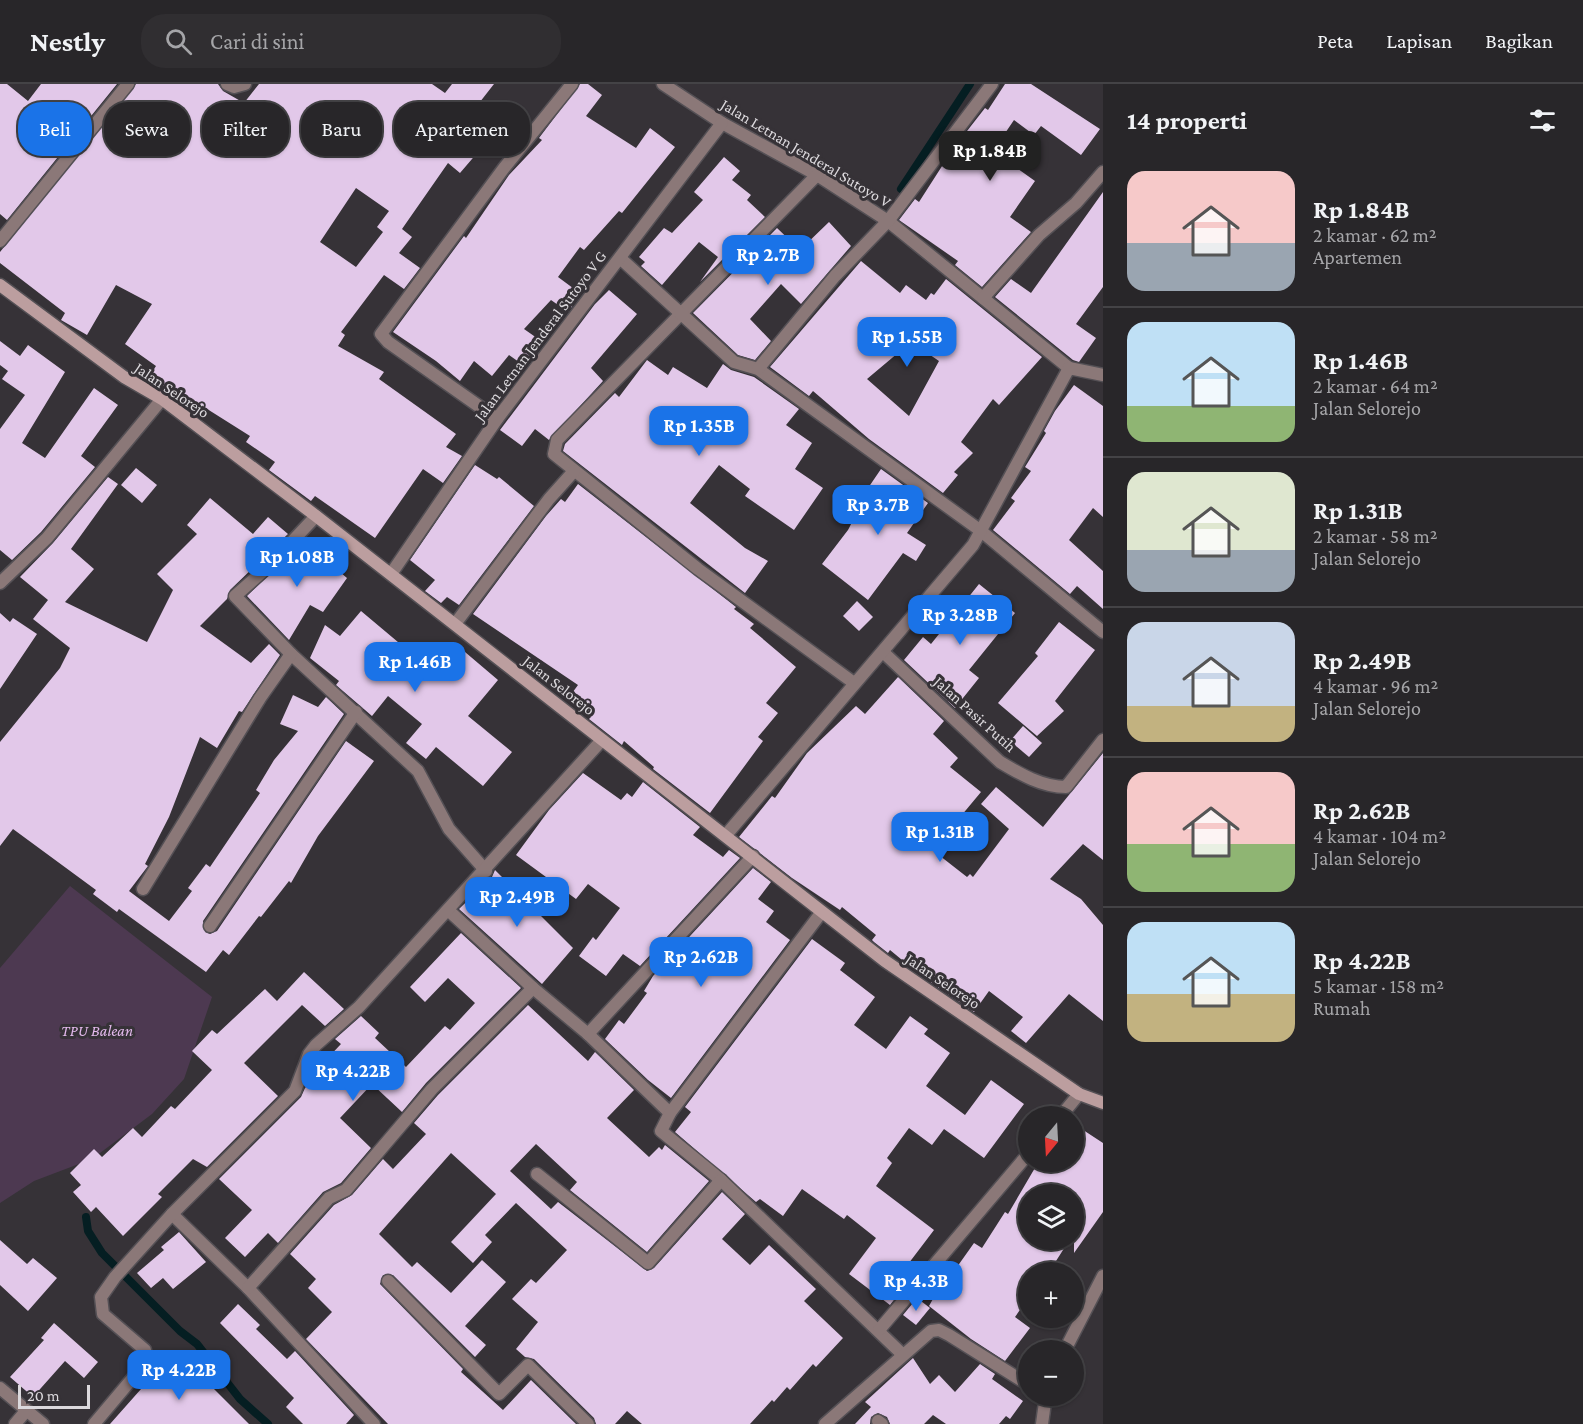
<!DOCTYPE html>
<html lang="id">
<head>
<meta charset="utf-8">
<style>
  :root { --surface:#282629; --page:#302e31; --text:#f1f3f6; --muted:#a5a5a8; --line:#444346; --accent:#1a73e8 }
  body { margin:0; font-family:"Crimson Pro",serif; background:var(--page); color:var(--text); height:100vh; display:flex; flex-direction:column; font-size:22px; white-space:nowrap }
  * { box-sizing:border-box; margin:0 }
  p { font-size:20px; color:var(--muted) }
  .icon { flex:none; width:33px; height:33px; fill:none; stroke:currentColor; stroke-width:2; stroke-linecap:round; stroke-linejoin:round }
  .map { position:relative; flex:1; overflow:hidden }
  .panel { display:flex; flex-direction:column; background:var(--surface); width:480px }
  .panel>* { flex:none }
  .banner { position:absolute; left:18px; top:18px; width:570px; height:54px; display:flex; gap:12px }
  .needle { width:39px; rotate:198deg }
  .controls { position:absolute; left:1018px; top:1022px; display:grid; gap:12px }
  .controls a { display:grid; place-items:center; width:66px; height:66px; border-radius:50%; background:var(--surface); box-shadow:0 2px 4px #0004,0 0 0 2px var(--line); font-size:30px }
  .scale { position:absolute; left:18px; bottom:15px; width:72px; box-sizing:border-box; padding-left:6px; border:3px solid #dcd9dd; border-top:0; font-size:16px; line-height:21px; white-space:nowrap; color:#dcd9dd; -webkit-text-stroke:4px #363237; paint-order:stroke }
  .price { position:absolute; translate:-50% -51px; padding:0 14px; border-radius:12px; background:var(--accent); color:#fff; font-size:20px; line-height:39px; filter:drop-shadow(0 2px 3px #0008) }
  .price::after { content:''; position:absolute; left:50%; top:36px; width:18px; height:14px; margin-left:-9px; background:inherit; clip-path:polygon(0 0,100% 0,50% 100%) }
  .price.active { background:#222; color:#fff }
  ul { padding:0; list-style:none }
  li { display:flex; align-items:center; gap:18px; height:150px; padding:0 24px }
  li+li { border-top:2px solid var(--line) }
  li span { display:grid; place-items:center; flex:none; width:168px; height:120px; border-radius:18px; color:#555 }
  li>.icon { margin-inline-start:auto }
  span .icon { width:72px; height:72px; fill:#fffc; stroke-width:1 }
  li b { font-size:26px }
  h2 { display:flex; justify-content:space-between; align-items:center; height:72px; padding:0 24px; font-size:26px }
  .pill { padding:0 21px; border-radius:24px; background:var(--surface); box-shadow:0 2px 4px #0004,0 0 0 2px var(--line); font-size:21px; line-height:54px }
  .pill.active { background:var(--accent); color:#fff }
  header { display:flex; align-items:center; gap:36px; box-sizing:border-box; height:84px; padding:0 30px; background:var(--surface); border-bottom:2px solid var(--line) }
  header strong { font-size:28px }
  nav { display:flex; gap:33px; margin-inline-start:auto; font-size:21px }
  .search { width:420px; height:54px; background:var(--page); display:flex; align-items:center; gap:15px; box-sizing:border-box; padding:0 21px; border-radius:24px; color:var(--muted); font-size:22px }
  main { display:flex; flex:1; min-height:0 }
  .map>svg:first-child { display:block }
</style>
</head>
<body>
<header>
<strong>Nestly</strong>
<div class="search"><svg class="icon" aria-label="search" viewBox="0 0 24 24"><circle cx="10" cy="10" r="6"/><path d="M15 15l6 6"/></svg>Cari di sini</div>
<nav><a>Peta</a><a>Lapisan</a><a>Bagikan</a></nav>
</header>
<main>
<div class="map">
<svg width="1103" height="1340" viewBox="0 0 1103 1340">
  <rect width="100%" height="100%" fill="#363237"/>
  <polygon fill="#4d3951" points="70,802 212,913 184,995 152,1030 92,1075 34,1097 0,1119 0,884"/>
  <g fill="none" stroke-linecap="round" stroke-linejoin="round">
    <g stroke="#051e22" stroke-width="8">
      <polyline points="901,105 970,0"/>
      <polyline points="86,1133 88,1147 102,1169 180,1247 197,1260 240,1315 268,1340"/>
    </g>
  </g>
  <g fill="#e2c8e9" fill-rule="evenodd">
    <polygon points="0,0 7,0 28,17 41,0 117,0 7,136 0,130"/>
    <path d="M136 0H218L223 7 244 19 259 0H432L445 9 452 0H494L469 32 489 48 475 66 478 68 460 89 448 79 402 145 412 153 399 169 420 184 404 205 384 191 341 248 345 251 338 262 384 288 379 295 456 350 446 363 462 372 443 399 423 385 375 454 315 412 311 417 269 386 275 378 246 358 250 352 204 323 200 329 147 296 156 282 125 260 152 220 116 201 87 251 61 236 65 229 0 179V168ZM356 104 389 127 377 143 383 148 356 183 320 158Z"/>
    <polygon points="580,0 588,0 602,11 586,32 636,64 650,44 675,63 622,129 619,127 584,166 580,163 558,193 581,210 568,228 551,216 524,245 544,259 526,283 509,271 492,292 474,277 460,297 436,277 393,248 464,152 466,154 509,91 542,56 539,54"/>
    <polygon points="1005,0 1031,0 1100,45 1081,71 1041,42 1034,51 1014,36 993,67 1035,97 1010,133 1031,148 982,203 955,181 958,177 899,136 915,115 919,118 953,65 985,24 988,26"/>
    <polygon points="724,73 740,87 732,96 751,111 747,116 765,133 700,198 718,173 699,158 662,201 641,182 645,178 639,173 664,144 672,149 703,116 694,108"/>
    <polygon points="1103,108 1103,203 1076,240 1096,254 1079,278 1073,276 995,213 1011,195 1031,209"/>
    <polygon points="829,138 851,162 801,220 781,200 750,235 771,257 755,276 738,271 693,229 777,144 800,166"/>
    <path d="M861 177 900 209 906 201 926 216 931 209 934 211 946 195 1042 273 999 321 993 315 961 358 973 369 954 388 958 391 943 409 869 355 813 307 809 312 770 283ZM911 258 939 277 909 332 867 295Z"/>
    <polygon points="609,206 637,230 591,284 603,297 549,356 535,345 522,362 500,346 595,220"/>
    <polygon points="0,257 20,272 28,261 65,288 22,359 45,374 94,304 118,321 81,372 95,383 41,448 12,476 0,466 0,345 25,311 2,295 8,287 0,281"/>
    <polygon points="647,276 668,291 673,283 707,304 723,280 731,286 754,293 799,325 786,341 812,359 795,385 823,404 794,446 745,412 750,405 719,381 690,419 745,464 768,477 745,509 563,367 565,360 615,309 619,313"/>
    <polygon points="1074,301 1103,322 1103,433 1093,424 1069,456 1103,487 1103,525 1077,502 1070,510 993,446 1015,417 1011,414 1031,387 1025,383 1046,349 1044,347 1055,327"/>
    <polygon points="475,381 497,395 499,393 534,422 459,521 447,513 441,519 425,507 435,496 410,476"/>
    <polygon points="136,384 157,401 142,419 121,401"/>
    <polygon points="881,385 928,419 907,449 926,461 916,477 903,469 868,516 822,480 848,446 866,411 864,410"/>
    <polygon points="108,393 118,400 71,465 94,485 65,518 147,558 173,506 157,490 197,450 187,441 210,414 253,450 268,433 288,450 230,506 227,515 200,542 251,579 269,560 280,571 242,628 239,627 217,664 200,653 169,733 145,780 148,782 129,807 169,837 192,807 188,804 206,780 210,783 260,709 256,706 274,676 298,647 280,640 293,611 318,623 326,613 344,630 203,837 205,848 210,850 217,847 346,657 374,677 318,752 291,799 289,797 261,833 259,832 229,871 223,866 206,888 119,825 117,828 93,810 96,806 13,745 0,762 0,658 60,584 70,564 33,535 48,516 20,493 53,459"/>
    <polygon points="578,400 736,523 734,525 754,540 750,544 796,583 766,619 778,629 758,653 763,657 710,729 653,685 654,683 624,657 622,661 589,635 591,633 567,616 578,601 473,530 546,432 561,415 565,418"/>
    <polygon points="303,457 347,494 323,528 310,521 289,556 247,512"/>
    <polygon points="979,500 1015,529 969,586 979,594 955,624 904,576 923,553 931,560"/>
    <polygon points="857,517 873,533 859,547 843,532"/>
    <polygon points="361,527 442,595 465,568 498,596 468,632 512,668 483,702 436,663 426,675 406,659 422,640 388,612 372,632 336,601 339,597 310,574 325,541 340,552"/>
    <polygon points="0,529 10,538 13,534 37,550 0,605"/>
    <polygon points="1059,538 1095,566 1055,617 1064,627 1037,652 998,619 1038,572 1035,569"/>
    <polygon points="898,593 944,637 933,650 958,674 950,683 981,708 956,738 948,732 926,761 967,793 970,790 973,793 1009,745 981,720 996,703 1043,743 1103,669 1103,776 1083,760 1050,795 1081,815 1103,841 1103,937 1069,910 1026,959 1011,947 1023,933 989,907 974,928 919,890 890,866 888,869 874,858 872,856 876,851 842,823 840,826 792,794 739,753 772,712 775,714 807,669 856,622 865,630"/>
    <polygon points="1023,642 1042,659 1029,673 1010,657"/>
    <polygon points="583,689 621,716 627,709 632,713 643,698 700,743 693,751 723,773 729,766 740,774 640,882 623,870 606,892 579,872 593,853 596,856 620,824 588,800 576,815 516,771 549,726"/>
    <polygon points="753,784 771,798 758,815 774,827 766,838 790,856 671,1014 648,996 605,955 619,936 624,940 647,909 644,907 653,892"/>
    <polygon points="495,786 573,864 542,900 459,825 492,793"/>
    <polygon points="461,849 521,904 426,999 402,1028 372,1000 340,1034 371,1064 341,1099 323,1108 278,1159 268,1149 245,1173 225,1154 252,1126 219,1095 301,1013 305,1004 325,983 322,980 341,960 335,955 361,932 379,949 375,954 406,983 445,942 450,946 475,919 448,894 425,918 410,903"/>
    <polygon points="812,855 845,879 840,886 875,913 854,941 886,965 910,932 928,945 924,950 950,969 926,1002 965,1031 991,996 1024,1020 984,1074 944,1045 932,1061 909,1044 887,1074 892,1079 876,1102 934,1146 896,1196 904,1203 890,1221 849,1190 876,1154 847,1131 844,1135 802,1105 783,1132 760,1115 756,1118 675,1048 691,1028 685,1023"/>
    <polygon points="304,888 344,925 325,942 302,921 244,979 278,1012 207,1083 193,1075 158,1110 162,1113 123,1152 96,1123 91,1128 73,1108 81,1101 70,1089 94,1065 102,1073 133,1044 142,1053 171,1022 175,1025 212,986 192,967 212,946 217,950 265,905 277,917"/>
    <polygon points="528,921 588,977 595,968 634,1006 607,1034 649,1073 659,1063 662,1066 665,1061 709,1097 647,1168 570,1106 577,1098 536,1060 510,1087 551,1125 558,1118 647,1187 654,1184 722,1108 745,1130 722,1155 750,1181 769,1161 816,1205 804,1217 843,1254 816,1283 813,1280 790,1306 787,1303 774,1318 772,1316 750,1340 642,1340 627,1327 615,1340 596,1340 594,1334 534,1275 525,1273 516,1265 538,1238 512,1215 531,1195 536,1199 567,1166 516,1119 485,1151 492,1158 473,1179 451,1158 496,1110 451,1069 379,1150 412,1183 417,1178 451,1209 482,1176 506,1198 465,1242 486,1261 475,1273 393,1191 383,1191 380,1200 463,1285 461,1288 503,1326 531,1296 576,1340 388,1340 306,1255 332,1228 308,1204 316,1195 290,1170 334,1121 352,1111 383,1075 393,1085 426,1050 414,1039 438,1011"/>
    <polygon points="1074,1040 1103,1059 1103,1128 1074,1169 1074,1110 1029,1110 1029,1155 1070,1155 1049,1188 1029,1188 1029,1213 1015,1233 1030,1244 1005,1277 971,1255 929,1222 948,1188 952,1190 974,1159 982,1164 1005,1128 1008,1130 1039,1077 1074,1077"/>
    <polygon points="179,1148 206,1178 173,1205 163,1194 151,1204 137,1189 164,1166 161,1163"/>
    <polygon points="0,1156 27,1180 33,1174 57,1194 28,1227 0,1201"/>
    <polygon points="917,1214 930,1224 916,1241 903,1231"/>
    <polygon points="238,1220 260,1241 256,1245 287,1275 295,1267 354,1331 346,1340 303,1340 286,1323 294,1314 220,1239"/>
    <polygon points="54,1239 98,1278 84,1294 65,1277 33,1313 10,1293 44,1256 41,1254"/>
    <polygon points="191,1274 213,1295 209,1300 249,1340 110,1340 157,1287 169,1297"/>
    <polygon points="913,1274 930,1300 939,1291 955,1308 980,1280 995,1290 992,1295 1023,1317 1010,1335 1006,1332 999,1340 946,1340 933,1331 924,1340 890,1340 887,1333 878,1329 871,1333 870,1340 855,1340 871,1323 865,1318"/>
  </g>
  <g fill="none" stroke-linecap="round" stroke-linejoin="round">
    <defs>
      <g id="street">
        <polyline points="227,0 234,3 245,0"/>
        <polyline points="663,0 722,39 817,91 888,137 1069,284"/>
        <polyline points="817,91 557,356 554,370 698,485 854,599"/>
        <polyline points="0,157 128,0"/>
        <polyline points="620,174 734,278 758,285 981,447 1103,548"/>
        <polyline points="983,214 1039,151 1076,119 1103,88"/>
        <polyline points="758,285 835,192 888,137 992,0"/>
        <polyline points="497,335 388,258 381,250 504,84 572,0"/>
        <polyline points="316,432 270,481 235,512 291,570 418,687 449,745 486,787"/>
        <polyline points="391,490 497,335 722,39"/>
        <polyline points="0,499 47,454 162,315"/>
        <polyline points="455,540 549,415 574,387"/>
        <path d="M883 568 1000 678C1020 690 1042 703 1066 703L1103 656"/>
        <polyline points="726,751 973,461 1069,284 1103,291"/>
        <polyline points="143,805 260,614 291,570"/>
        <polyline points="448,826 533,904 588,950 670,1029"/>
        <polyline points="821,829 670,1029 661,1047 721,1096 902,1270"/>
        <polyline points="210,842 356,628"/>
        <polyline points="588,950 753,772"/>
        <polyline points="1061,1032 1079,1010"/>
        <polyline points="537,1090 648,1179 721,1096"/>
        <polyline points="172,1130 248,1204 374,1340"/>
        <polyline points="388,1197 499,1310 528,1281 588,1340"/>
        <polyline points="248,1204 329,1114 346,1106 432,1005 533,904"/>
        <polyline points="879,1246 1029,1069"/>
        <polyline points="1065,1266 1103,1192"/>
        <polyline points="0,1304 43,1340"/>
        <polyline points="878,1337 882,1340"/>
        <polyline points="15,1340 26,1327"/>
        <polyline points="94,1340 147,1277 145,1266 103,1230 101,1213 115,1193 172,1130 295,1007 309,970 316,961 359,923 602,656"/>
        <polyline points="825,1340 931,1247 939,1246 949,1251 1029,1301"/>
        <polyline points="1042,1340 1046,1311"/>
      </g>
      <polyline id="secondary" points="0,201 124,293 162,315 316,432 885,877 1079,1010 1103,1019"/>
    </defs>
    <use href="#street" stroke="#545055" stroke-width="15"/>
    <use href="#secondary" stroke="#545055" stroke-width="15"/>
    <use href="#street" stroke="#8b7878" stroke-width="12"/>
    <use href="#secondary" stroke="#bc9e9f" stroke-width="12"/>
  </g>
  <g text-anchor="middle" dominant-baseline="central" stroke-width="6" stroke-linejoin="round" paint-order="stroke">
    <g font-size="16" fill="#dcd9dd" stroke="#363237">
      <text transform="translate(806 69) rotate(31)">Jalan Letnan Jenderal Sutoyo V</text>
      <text transform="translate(540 252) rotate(-53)">Jalan Letnan Jenderal Sutoyo V G</text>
      <text transform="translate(172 306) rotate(34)">Jalan Selorejo</text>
      <text transform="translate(559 601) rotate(38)">Jalan Selorejo</text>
      <text transform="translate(975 630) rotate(42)">Jalan Pasir Putih</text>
      <text transform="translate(943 897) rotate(34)">Jalan Selorejo</text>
    </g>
    <g font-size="16" font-style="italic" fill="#e3b9ec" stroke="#363237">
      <text x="97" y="946">TPU Balean</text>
    </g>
  </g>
</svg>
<div class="controls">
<a><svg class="needle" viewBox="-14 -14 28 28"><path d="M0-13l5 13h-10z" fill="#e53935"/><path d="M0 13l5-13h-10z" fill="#a5a5a8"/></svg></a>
<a><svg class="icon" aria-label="layers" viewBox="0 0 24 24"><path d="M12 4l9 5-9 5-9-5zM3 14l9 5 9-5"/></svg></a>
<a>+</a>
<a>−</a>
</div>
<div class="scale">20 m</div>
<b class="price active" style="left:990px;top:98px">Rp 1.84B</b>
<b class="price" style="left:768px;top:202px">Rp 2.7B</b>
<b class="price" style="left:907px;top:284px">Rp 1.55B</b>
<b class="price" style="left:699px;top:373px">Rp 1.35B</b>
<b class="price" style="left:878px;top:452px">Rp 3.7B</b>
<b class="price" style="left:297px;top:504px">Rp 1.08B</b>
<b class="price" style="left:960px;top:562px">Rp 3.28B</b>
<b class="price" style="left:415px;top:609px">Rp 1.46B</b>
<b class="price" style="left:940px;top:779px">Rp 1.31B</b>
<b class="price" style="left:517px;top:844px">Rp 2.49B</b>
<b class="price" style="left:701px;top:904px">Rp 2.62B</b>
<b class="price" style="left:353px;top:1018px">Rp 4.22B</b>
<b class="price" style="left:916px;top:1228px">Rp 4.3B</b>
<b class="price" style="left:179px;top:1317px">Rp 4.22B</b>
<div class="banner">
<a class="pill active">Beli</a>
<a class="pill">Sewa</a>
<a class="pill">Filter</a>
<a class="pill">Baru</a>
<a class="pill">Apartemen</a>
</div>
</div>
<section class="panel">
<h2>14 properti<svg class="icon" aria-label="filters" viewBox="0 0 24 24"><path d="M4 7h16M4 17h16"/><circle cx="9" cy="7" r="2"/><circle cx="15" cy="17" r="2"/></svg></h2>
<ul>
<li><span style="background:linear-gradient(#f6c9c9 60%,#9aa5b1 0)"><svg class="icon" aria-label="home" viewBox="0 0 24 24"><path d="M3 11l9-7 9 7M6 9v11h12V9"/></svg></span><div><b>Rp 1.84B</b><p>2 kamar · 62 m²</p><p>Apartemen</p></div></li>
<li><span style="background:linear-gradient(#bfe0f5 70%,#8fb573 0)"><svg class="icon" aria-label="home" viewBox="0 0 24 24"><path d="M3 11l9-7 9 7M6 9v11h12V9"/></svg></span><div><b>Rp 1.46B</b><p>2 kamar · 64 m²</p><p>Jalan Selorejo</p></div></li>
<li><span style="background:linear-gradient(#dfe7d0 65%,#9aa5b1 0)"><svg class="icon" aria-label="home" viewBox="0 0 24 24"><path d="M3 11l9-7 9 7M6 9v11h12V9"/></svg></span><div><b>Rp 1.31B</b><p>2 kamar · 58 m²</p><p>Jalan Selorejo</p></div></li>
<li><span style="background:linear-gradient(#c9d6e8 70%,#c2b280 0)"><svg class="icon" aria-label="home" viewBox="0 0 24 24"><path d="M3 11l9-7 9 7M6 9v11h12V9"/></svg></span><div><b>Rp 2.49B</b><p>4 kamar · 96 m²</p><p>Jalan Selorejo</p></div></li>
<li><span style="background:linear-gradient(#f6c9c9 60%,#8fb573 0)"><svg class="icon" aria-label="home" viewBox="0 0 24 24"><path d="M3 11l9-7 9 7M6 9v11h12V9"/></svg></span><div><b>Rp 2.62B</b><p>4 kamar · 104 m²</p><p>Jalan Selorejo</p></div></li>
<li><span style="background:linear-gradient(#bfe0f5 60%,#c2b280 0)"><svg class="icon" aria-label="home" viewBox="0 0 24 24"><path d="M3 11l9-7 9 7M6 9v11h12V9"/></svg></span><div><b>Rp 4.22B</b><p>5 kamar · 158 m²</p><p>Rumah</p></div></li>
</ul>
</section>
</main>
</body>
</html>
